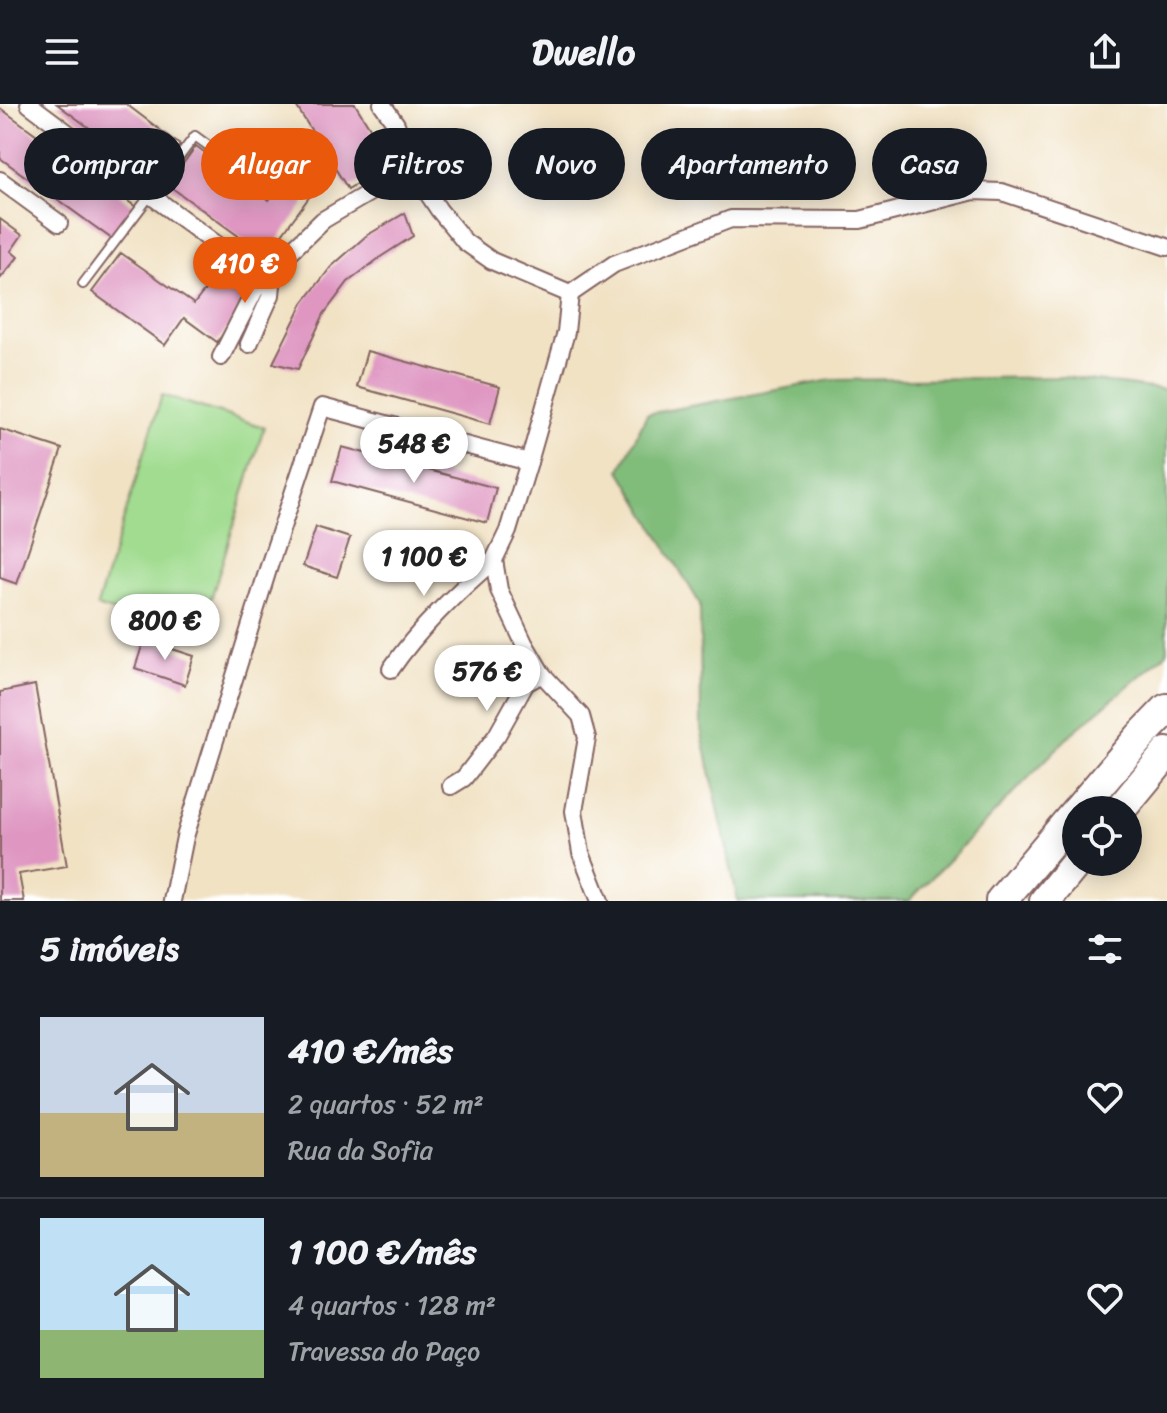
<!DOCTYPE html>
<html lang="pt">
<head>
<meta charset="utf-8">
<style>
  :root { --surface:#171b24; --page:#20242c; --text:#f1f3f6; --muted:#9ea1a6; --line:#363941; --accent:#ea580c }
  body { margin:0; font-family:Sriracha,sans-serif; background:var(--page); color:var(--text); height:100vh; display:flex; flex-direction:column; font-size:30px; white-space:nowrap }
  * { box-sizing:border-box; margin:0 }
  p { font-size:26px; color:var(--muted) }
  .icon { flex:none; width:44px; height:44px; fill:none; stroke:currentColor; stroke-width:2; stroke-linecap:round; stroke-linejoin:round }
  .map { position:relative; height:797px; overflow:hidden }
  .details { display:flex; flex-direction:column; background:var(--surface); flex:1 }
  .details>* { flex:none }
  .banner { position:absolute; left:24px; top:24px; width:1120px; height:72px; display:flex; gap:16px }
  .fabs { position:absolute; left:1062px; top:692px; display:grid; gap:16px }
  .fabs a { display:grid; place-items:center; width:80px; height:80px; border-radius:50%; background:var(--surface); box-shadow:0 4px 20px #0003; font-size:40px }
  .price { position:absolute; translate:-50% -68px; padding:0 18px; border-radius:28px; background:#fff; color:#222; font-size:26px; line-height:52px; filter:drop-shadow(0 2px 4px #0008) }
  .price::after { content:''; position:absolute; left:50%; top:48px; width:24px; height:18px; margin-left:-12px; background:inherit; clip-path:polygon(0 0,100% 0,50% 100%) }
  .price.active { background:var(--accent); color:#fff }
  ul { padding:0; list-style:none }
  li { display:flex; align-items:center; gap:24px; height:200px; padding:0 40px }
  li+li { border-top:2px solid var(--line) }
  li span { display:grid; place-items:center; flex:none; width:224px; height:160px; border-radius:0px; color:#555 }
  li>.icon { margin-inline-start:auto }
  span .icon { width:96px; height:96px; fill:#fffc; stroke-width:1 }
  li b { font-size:34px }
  h2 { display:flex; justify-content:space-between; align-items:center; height:96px; padding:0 40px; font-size:34px }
  .pill { padding:0 28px; border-radius:36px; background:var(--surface); box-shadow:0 4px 20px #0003; font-size:28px; line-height:72px }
  .pill.active { background:var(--accent); color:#fff }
  header { display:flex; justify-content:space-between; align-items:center; height:104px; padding:0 40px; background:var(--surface); font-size:36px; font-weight:700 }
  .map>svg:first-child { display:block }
</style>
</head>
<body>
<header><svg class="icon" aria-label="menu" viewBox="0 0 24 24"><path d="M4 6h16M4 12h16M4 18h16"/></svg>Dwello<svg class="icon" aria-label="share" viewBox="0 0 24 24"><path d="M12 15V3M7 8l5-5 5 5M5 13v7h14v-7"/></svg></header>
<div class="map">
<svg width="1167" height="797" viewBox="0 0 1167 797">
  <rect width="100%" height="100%" fill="#fff"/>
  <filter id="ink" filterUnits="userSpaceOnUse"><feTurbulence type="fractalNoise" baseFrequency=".0125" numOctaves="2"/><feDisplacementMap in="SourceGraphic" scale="16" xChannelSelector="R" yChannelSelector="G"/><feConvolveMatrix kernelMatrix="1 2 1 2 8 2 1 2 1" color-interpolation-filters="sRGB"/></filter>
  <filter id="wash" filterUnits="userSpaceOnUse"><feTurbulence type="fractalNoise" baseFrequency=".006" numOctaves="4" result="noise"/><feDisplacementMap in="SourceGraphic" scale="32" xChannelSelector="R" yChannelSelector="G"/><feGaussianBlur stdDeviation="1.8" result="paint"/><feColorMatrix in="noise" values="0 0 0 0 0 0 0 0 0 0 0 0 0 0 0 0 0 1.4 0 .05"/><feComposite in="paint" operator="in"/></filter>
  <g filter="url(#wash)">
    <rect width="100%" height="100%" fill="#f1e2c4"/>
    <polygon fill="#a1dc90" stroke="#767e5e" stroke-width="2" points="162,291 264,323 199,534 97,502"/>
    <polygon fill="#80bc7a" stroke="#656e52" stroke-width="2" points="1064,273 1167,286 1167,549 1071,630 909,797 738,797 701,625 700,500 620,366 647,310 831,276"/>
    <g id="blocks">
      <g fill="#df97c2">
        <polygon points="57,0 126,0 180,41 156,73"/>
        <polygon points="295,0 355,0 391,58 348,85"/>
        <polygon points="0,4 136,103 112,135 0,54"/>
        <polygon points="196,42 269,96 294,63 318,81 266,152 168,81"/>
        <polygon points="405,109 413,132 382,152 348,178 324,210 298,265 273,259 303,199 331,163 366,132"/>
        <polygon points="0,115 22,131 11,147 18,153 0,175"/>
        <polygon points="121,149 194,200 224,162 247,180 235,214 217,238 184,214 165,241 92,188"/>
        <polygon points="367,247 500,283 490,320 357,283"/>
        <polygon points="0,325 62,345 17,480 0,474"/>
        <polygon points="342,343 496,384 487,419 332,377"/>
        <polygon points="316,423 350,434 337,473 303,462"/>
        <polygon points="144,536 194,552 185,581 135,564"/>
        <polygon points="35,581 67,762 19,770 24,797 0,797 0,588"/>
      </g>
    </g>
  </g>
  <g filter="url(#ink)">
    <use href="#blocks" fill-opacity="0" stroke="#846361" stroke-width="2"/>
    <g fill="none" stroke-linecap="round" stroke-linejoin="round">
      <defs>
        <polyline id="lane" points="83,180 195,32 266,84"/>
        <g id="street">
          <polyline points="29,0 236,155 258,169 273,170"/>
          <polyline points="382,0 396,20 411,64 439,106 465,138 492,157 570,190"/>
          <polyline points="0,76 59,119"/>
          <polyline points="570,190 566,228 529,358 508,427 494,456 499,486 524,539 542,570 581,612 587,634 574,707 581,749 600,797"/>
          <polyline points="570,190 614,160 731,115 860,116 974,87 1002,88 1167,143"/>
          <polyline points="249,240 271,191 273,170"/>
          <polyline points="221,253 255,186 273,170 291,147 323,116 411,64"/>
          <path d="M391 565C419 524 456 489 494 456"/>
          <polyline points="451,682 464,674 497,631 526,579 542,570"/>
          <polyline points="172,797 185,733 270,459 322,303 529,358"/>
        </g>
        <g id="highway">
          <polyline points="1078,706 1140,633 1167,605"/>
          <polyline points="1120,706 1167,649"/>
          <polyline points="1001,797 1076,708"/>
          <polyline points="1045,797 1077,758"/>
        </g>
      </defs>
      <use href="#lane" stroke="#846361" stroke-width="12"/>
      <use href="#street" stroke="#846361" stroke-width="20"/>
      <use href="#highway" stroke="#846361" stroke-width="34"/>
      <use href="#lane" stroke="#fff" stroke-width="8"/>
      <use href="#street" stroke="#fff" stroke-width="16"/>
      <use href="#highway" stroke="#fff" stroke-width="30"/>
    </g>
  </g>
</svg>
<div class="fabs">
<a><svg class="icon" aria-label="locate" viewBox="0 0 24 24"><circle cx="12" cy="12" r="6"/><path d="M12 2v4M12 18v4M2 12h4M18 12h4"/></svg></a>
</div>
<b class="price active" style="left:245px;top:201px">410 €</b>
<b class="price" style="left:414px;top:381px">548 €</b>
<b class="price" style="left:424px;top:494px">1 100 €</b>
<b class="price" style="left:165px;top:558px">800 €</b>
<b class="price" style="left:487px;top:609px">576 €</b>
<div class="banner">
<a class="pill">Comprar</a>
<a class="pill active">Alugar</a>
<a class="pill">Filtros</a>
<a class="pill">Novo</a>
<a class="pill">Apartamento</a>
<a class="pill">Casa</a>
</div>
</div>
<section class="details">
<h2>5 imóveis<svg class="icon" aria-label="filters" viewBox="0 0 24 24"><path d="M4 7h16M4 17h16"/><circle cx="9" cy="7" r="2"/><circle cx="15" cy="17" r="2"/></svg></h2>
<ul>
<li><span style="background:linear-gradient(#c9d6e8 60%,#c2b280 0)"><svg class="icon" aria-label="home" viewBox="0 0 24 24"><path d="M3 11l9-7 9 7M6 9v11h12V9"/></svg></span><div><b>410 €/mês</b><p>2 quartos · 52 m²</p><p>Rua da Sofia</p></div><svg class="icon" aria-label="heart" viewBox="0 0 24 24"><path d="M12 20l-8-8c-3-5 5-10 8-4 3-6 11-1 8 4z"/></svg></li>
<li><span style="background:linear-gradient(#bfe0f5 70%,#8fb573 0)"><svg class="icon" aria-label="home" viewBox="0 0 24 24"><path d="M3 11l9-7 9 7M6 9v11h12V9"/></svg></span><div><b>1 100 €/mês</b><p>4 quartos · 128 m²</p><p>Travessa do Paço</p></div><svg class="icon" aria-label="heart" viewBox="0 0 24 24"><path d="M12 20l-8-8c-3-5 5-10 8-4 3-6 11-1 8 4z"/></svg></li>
</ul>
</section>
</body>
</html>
